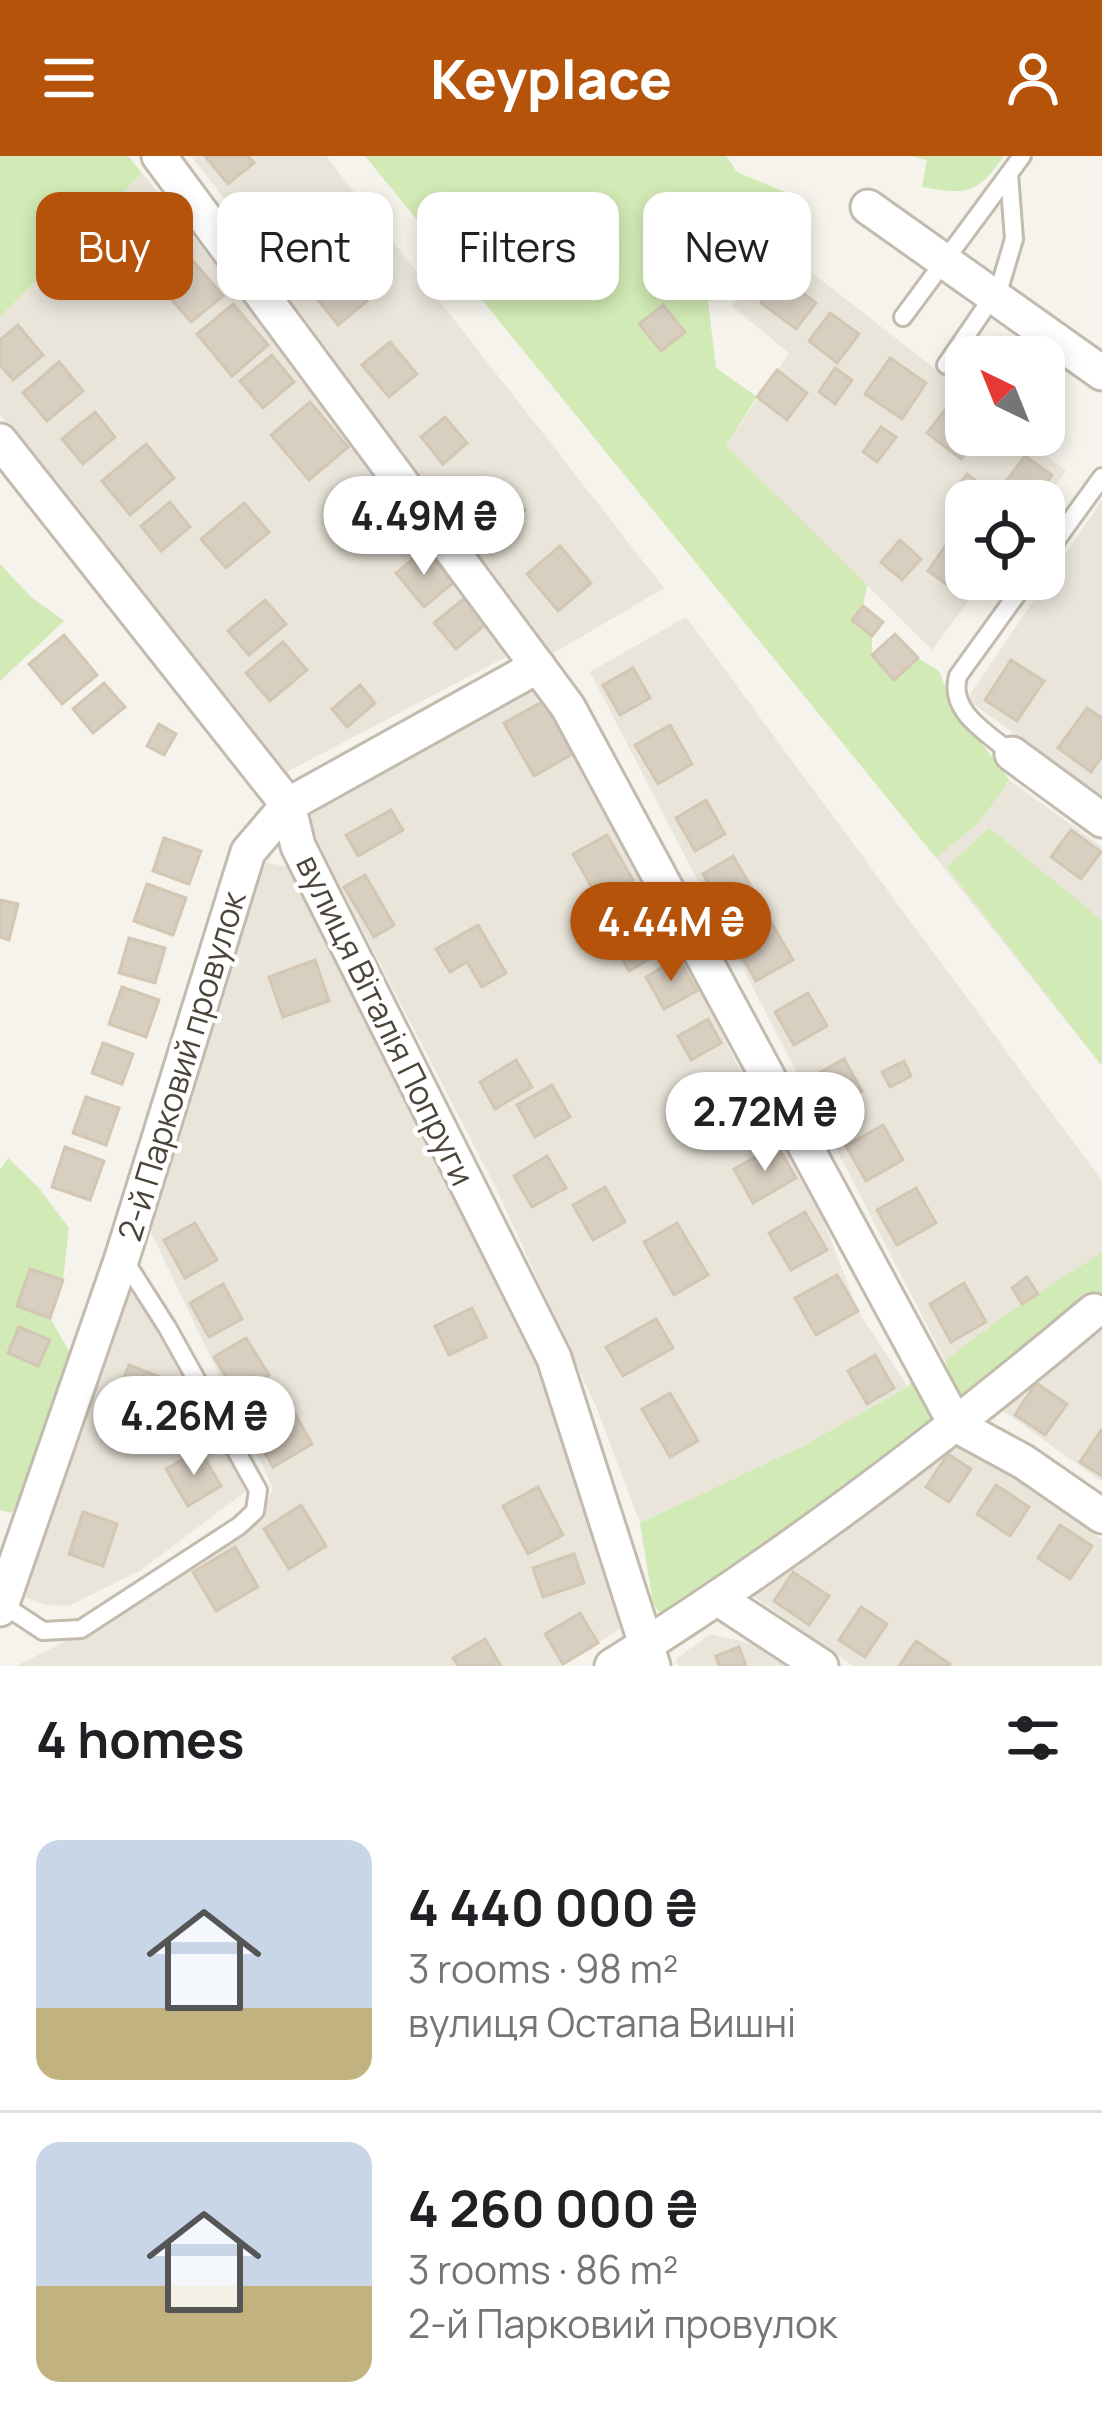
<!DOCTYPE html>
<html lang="en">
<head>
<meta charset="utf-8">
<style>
  :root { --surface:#fff; --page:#f2f2f2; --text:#202124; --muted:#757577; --line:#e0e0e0; --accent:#b45309 }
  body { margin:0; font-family:Manrope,sans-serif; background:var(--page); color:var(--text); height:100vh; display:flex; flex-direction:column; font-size:45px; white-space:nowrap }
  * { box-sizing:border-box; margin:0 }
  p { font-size:39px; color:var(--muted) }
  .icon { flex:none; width:66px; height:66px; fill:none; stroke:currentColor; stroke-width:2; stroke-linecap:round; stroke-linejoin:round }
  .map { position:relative; height:1510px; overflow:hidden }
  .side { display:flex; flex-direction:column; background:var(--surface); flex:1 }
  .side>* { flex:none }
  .top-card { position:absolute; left:36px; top:36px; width:1032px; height:108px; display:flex; gap:24px }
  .needle { width:78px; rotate:317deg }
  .controls { position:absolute; left:945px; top:180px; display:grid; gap:24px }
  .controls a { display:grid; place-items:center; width:120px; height:120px; border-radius:24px; background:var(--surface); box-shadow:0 6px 18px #0003; font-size:60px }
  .price { position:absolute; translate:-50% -102px; padding:0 27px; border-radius:42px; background:#fff; color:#222; font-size:39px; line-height:78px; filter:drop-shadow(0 3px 6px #0008) }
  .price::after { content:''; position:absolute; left:50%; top:72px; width:36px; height:27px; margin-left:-18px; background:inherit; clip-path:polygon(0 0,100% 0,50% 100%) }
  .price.active { background:var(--accent); color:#fff }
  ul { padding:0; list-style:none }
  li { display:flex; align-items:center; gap:36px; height:300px; padding:0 36px }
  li+li { border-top:3px solid var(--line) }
  li span { display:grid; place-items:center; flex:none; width:336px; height:240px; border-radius:24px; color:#555 }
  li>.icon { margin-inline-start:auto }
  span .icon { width:144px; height:144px; fill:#fffc; stroke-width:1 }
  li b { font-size:51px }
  h2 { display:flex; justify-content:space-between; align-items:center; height:144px; padding:0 36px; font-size:51px }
  .chip { padding:0 42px; border-radius:24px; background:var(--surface); box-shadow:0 6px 18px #0003; font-size:42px; line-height:108px }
  .chip.active { background:var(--accent); color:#fff }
  header { display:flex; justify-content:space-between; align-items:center; height:156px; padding:0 36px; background:var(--accent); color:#fff; font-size:54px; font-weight:800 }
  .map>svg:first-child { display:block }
</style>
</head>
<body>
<header><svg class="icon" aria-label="menu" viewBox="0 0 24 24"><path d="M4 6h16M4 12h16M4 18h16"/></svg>Keyplace<svg class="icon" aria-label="person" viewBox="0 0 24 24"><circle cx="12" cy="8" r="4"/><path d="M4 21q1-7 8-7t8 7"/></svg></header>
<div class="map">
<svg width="1102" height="1510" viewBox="0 0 1102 1510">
  <rect width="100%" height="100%" fill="#f6f3ec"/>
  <g fill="#eae5da">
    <polygon points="191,0 326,0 664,432 547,501 228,78 238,60"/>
    <polygon points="142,17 365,294 517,495 287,616 0,259 0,161"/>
    <polygon points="778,90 966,237 966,279 1020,279 1066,315 1044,345 966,345 966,423 985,423 932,494 726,289 789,197 732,150"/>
    <polygon points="1102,344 1102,643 967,543"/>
    <polygon points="686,461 1102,1025 1102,1096 1001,1162 945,1204 590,516"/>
    <polygon points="536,530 609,653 746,926 821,1058 858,1155 908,1231 803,1290 640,1367 597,1253 496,1032 310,672 309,656"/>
    <polygon points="1009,624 1102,691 1102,910 936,702 980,666"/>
    <polygon points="258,705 299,713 534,1180 631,1466 561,1510 16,1510 116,1460 259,1365 273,1332 147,1068"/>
    <polygon points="127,1131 149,1152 249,1333 141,1414 69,1450 45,1449 21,1439"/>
    <polygon points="1102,1169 1102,1326 1002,1254"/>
    <polygon points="959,1284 1102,1383 1102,1510 853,1510 746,1435"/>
    <polygon points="710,1478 761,1490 796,1510 678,1510 676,1503"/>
  </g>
  <g fill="#d2eab5">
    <polygon points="0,0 128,0 142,17 0,161"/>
    <polygon points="365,0 726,0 737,16 792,39 787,70 746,107 733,131 708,145 716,212 757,241 726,289 867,429 863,450 853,465 872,480 872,499 894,523 918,502 939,515 951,546 1009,624 980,666 936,702"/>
    <path d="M910 0H1004C977 38 968 39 922 31L927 4Z"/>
    <polygon points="0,408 31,441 64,465 0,525"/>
    <polygon points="989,672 1102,764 1102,910 947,711"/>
    <polygon points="8,1002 38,1031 69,1072 63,1124 50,1162 74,1204 12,1357 0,1354 0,1014"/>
    <polygon points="1102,1096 1102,1143 960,1257 945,1204 1001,1162"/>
    <polygon points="919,1210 949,1267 674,1462 661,1459 653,1447 640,1367 803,1290 908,1231"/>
  </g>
  <g fill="#d8cfc1" stroke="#d3c7b4" stroke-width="3">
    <polygon points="205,0 248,0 254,7 228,28"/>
    <polygon points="281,38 312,74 282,99 251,63"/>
    <polygon points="147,53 167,78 132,107 112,82"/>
    <polygon points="193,105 223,140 191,166 161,131"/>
    <polygon points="343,116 367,145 338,169 315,140"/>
    <polygon points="781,120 816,147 796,173 761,147"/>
    <polygon points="233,148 268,189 232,220 197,178"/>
    <polygon points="663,149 685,176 661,195 639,168"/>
    <polygon points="830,157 859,178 837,207 809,185"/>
    <polygon points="18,169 43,199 13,224 0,209 0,184"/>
    <polygon points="390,186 417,218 389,241 362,209"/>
    <polygon points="272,199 294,226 263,252 240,225"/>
    <polygon points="890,202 926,227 902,263 865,238"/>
    <polygon points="59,206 83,235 47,265 23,237"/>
    <polygon points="835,212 852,224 835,248 819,236"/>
    <polygon points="777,214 807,237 787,264 757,241"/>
    <polygon points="310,246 348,291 309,324 271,279"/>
    <polygon points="951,246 966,257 966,279 980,279 961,303 927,277"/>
    <polygon points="95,256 115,281 83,308 62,283"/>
    <polygon points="445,261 467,287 443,308 421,281"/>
    <polygon points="881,271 896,281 877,306 863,296"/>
    <polygon points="146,288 174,322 130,359 102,325"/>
    <polygon points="1025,300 1052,319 1033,344 1007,324"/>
    <polygon points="967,318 983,330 972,345 966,345 965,354 949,341"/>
    <polygon points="502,327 525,354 496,379 473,351"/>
    <polygon points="389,344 410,370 384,392 362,365"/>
    <polygon points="170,346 190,371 161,395 141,370"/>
    <polygon points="244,347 269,376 226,412 201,383"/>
    <polygon points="900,384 921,403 902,424 881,406"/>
    <polygon points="949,385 966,397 966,423 974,423 963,440 928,415"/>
    <polygon points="560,390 591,427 558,455 527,418"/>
    <polygon points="425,393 453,427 424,451 396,417"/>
    <polygon points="467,440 488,466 456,493 434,467"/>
    <polygon points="265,444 286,468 249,499 228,475"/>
    <polygon points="863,450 883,466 872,480 852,464"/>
    <polygon points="895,478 918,502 894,524 872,499"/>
    <polygon points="64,479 97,519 62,548 29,508"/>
    <polygon points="283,486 307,514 270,545 246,517"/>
    <polygon points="1011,504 1044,525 1017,565 985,544"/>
    <polygon points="633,512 650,542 620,559 603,529"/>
    <polygon points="104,527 125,551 93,577 73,553"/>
    <polygon points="360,529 375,547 347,571 332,553"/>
    <polygon points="544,545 574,597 534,620 504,567"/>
    <polygon points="1087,552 1102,562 1102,600 1091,616 1058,592"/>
    <polygon points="159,568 176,578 164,599 147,590"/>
    <polygon points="670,569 692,608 658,628 635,589"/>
    <polygon points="706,644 725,678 695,695 676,662"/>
    <polygon points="391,654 403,674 358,700 346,679"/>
    <polygon points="1071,674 1101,696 1081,723 1051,701"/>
    <polygon points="607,679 633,724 599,744 573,698"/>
    <polygon points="164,682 201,695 189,728 153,715"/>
    <polygon points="733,700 756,739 726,757 703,718"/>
    <polygon points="365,719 394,769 374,781 344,731"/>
    <polygon points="147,728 186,742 173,779 134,765"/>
    <polygon points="0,744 18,748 9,784 0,781"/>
    <polygon points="643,747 669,792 629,815 603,770"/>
    <polygon points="772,768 793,804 756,825 735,789"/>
    <polygon points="478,769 506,817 482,831 467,806 450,816 436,793"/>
    <polygon points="129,782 165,792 155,827 119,817"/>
    <polygon points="678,802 697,835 664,853 646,821"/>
    <polygon points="315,804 329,845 283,861 269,821"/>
    <polygon points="122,831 159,844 146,881 109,868"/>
    <polygon points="808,837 827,870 794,889 775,856"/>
    <polygon points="708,863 721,887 691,904 678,880"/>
    <polygon points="103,887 133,898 122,928 92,917"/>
    <polygon points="844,903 862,935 829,955 810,922"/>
    <polygon points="516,904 532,931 495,953 480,926"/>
    <polygon points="904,905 911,920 890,931 882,916"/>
    <polygon points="746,926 767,962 732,981 712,945"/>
    <polygon points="552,929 570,961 535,981 517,949"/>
    <polygon points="86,941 119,952 106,989 73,977"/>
    <polygon points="883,969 903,1004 866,1025 846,990"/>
    <polygon points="777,989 796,1022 753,1047 734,1013"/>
    <polygon points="65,991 104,1005 90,1044 52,1031"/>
    <polygon points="547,1000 566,1032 532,1051 514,1020"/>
    <polygon points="605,1031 625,1066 593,1084 573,1049"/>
    <polygon points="916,1032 936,1067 897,1089 877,1054"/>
    <polygon points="805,1056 827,1094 791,1114 769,1077"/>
    <polygon points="195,1067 217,1104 185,1122 164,1084"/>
    <polygon points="677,1067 708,1119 674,1139 644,1086"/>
    <polygon points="30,1113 63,1124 50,1162 17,1150"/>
    <polygon points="837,1119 858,1155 816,1179 795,1142"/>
    <polygon points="1027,1121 1038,1138 1022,1148 1012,1132"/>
    <polygon points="964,1127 986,1166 951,1186 930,1148"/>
    <polygon points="223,1128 242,1163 209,1181 190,1147"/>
    <polygon points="472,1152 486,1181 449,1199 435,1170"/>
    <polygon points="656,1163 673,1192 623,1220 606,1191"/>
    <polygon points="19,1171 50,1184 38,1210 8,1197"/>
    <polygon points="246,1182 269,1219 237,1239 214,1201"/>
    <polygon points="875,1199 894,1232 867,1248 848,1215"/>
    <polygon points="129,1209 165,1223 149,1263 113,1250"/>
    <polygon points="1036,1227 1067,1248 1045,1279 1015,1259"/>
    <polygon points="670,1237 698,1285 670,1301 642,1253"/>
    <polygon points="286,1242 312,1288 273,1311 247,1265"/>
    <polygon points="1101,1274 1102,1275 1102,1320 1080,1306"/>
    <polygon points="200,1294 221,1330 188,1350 166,1313"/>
    <polygon points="948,1298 971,1313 949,1346 926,1331"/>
    <polygon points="996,1329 1029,1351 1010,1380 977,1358"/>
    <polygon points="538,1331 563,1379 528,1398 503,1350"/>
    <polygon points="301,1349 326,1390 289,1413 264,1373"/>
    <polygon points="83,1356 117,1368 103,1410 69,1398"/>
    <polygon points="1060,1369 1092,1390 1070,1423 1038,1402"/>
    <polygon points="235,1391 258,1431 216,1455 193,1416"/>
    <polygon points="574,1398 584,1427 543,1441 533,1412"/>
    <polygon points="793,1416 829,1440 809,1469 774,1445"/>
    <polygon points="861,1451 887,1468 865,1501 839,1484"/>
    <polygon points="580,1457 598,1487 563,1508 545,1478"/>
    <polygon points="485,1483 501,1510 458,1510 453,1502"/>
    <polygon points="916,1485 950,1508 948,1510 899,1510"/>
    <polygon points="739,1491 746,1510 719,1510 716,1500"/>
  </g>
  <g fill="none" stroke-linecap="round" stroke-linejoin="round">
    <defs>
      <g id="lane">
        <polyline points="903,161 1022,0"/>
        <polyline points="946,209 1000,130 1014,83 1009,18"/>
        <polyline points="1044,401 1102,321"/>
        <path d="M1012 598C987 576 948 556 958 520L1028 423"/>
        <polyline points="2,1448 43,1475 81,1473 239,1370 255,1355 258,1334 167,1171 123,1102"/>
      </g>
      <g id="street">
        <polyline points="159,0 568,551 956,1269"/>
        <polyline points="868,51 1102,217"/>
        <polyline points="0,285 288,649 298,690 554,1202 653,1510"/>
        <polyline points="1012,598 1102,664"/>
        <polyline points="956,1269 1024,1306 1102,1360"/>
        <polyline points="717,1442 821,1510"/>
        <polyline points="0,1453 122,1102 248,696 288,649 538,510"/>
        <path d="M612 1510C781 1405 942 1283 1094 1155"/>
      </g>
    </defs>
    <use href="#lane" stroke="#c2bbae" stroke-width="22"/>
    <use href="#street" stroke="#c2bbae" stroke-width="39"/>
    <use href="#lane" stroke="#fff" stroke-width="16"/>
    <use href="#street" stroke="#fff" stroke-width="33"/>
  </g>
  <g text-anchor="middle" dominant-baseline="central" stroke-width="9" stroke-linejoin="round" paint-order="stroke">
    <g font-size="33" fill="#4b4439" stroke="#fff">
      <text transform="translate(386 864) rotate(64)">вулиця Віталія Попруги</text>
      <text transform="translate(181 910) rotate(-73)">2-й Парковий провулок</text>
    </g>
  </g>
</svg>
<div class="controls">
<a><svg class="needle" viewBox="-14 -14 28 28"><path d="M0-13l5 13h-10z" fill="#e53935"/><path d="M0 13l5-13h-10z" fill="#757577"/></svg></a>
<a><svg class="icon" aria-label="locate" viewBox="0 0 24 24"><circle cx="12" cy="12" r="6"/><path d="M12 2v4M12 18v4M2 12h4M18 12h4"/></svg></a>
</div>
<b class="price" style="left:424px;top:422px">4.49M ₴</b>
<b class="price active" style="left:671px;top:828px">4.44M ₴</b>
<b class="price" style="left:765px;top:1018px">2.72M ₴</b>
<b class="price" style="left:194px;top:1322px">4.26M ₴</b>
<div class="top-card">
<a class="chip active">Buy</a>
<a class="chip">Rent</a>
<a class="chip">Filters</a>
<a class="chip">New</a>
</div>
</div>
<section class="side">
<h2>4 homes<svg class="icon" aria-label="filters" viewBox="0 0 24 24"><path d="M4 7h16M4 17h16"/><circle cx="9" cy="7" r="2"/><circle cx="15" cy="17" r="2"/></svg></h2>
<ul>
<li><span style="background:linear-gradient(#c9d6e8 70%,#c2b280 0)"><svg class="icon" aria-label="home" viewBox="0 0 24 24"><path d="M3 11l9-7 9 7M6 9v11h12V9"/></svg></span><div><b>4 440 000 ₴</b><p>3 rooms · 98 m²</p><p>вулиця Остапа Вишні</p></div></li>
<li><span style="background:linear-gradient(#c9d6e8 60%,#c2b280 0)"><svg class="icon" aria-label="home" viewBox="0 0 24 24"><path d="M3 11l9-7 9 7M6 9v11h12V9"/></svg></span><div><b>4 260 000 ₴</b><p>3 rooms · 86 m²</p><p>2-й Парковий провулок</p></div></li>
</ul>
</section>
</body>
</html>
